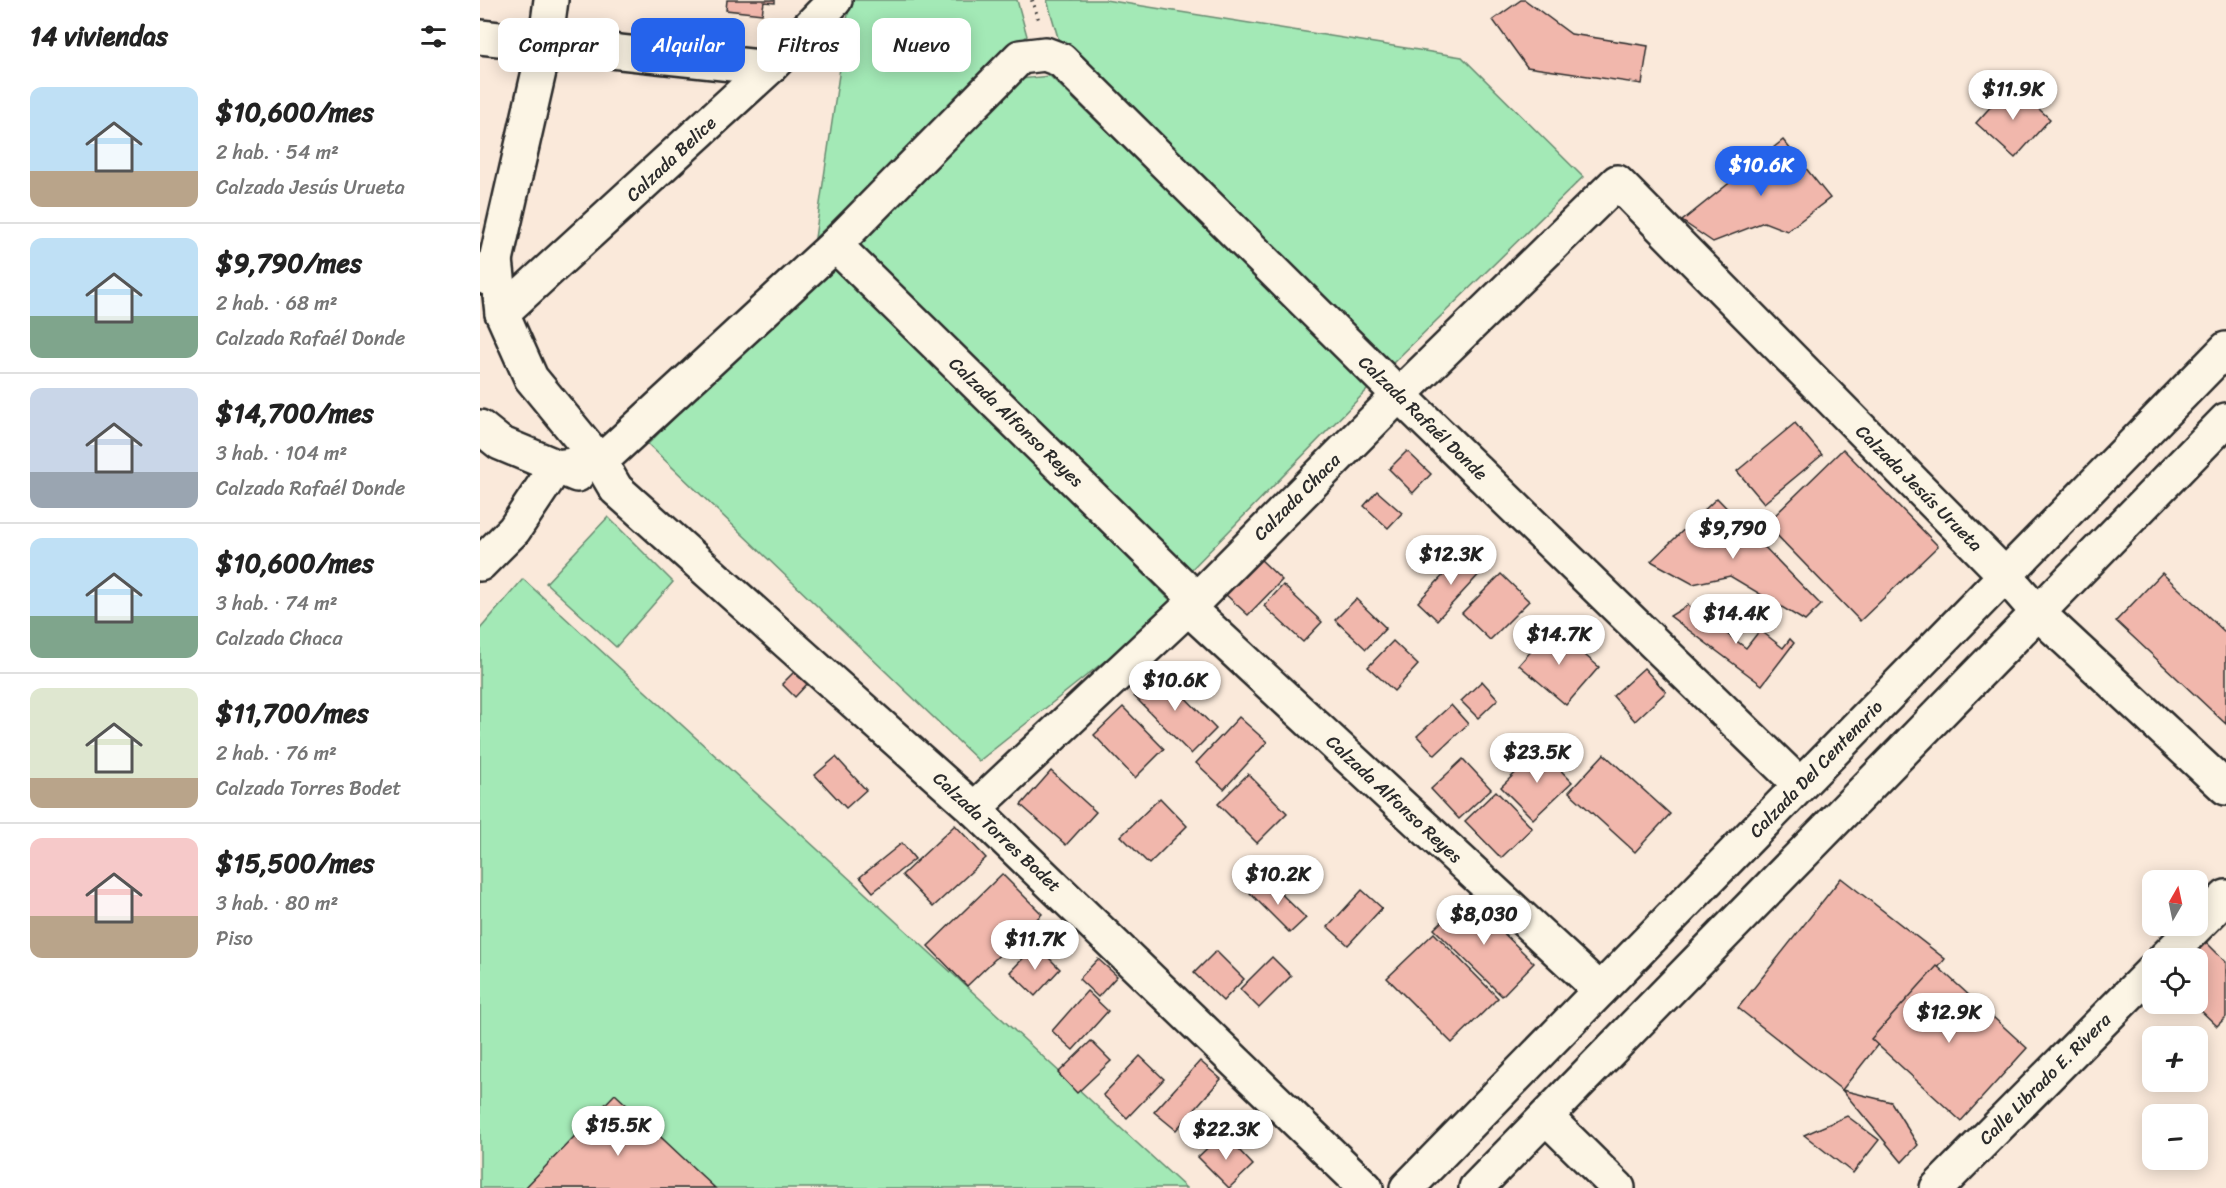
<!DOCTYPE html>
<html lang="es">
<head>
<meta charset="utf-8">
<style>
  :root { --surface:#fff; --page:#f2f2f2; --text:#222; --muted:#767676; --line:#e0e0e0; --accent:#2563eb }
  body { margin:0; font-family:Sriracha,sans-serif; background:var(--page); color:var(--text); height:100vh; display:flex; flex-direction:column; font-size:22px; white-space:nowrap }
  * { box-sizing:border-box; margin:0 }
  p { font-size:20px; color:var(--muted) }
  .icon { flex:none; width:33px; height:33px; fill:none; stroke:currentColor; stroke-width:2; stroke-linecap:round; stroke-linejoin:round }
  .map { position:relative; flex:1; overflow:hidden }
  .sheet { display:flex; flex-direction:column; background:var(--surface); width:480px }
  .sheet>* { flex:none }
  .top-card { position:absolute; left:18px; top:18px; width:570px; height:54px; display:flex; gap:12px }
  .needle { width:39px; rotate:9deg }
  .buttons { position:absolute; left:1662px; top:870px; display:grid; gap:12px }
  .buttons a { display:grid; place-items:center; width:66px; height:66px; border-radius:12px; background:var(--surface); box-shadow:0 3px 15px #0003; font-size:30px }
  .price { position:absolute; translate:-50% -51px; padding:0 14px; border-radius:21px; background:#fff; color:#222; font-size:20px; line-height:39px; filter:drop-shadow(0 2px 3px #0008) }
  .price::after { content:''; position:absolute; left:50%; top:36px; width:18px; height:14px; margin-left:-9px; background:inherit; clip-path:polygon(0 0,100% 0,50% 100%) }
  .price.current { background:var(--accent); color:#fff }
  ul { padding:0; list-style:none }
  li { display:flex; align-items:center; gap:18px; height:150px; padding:0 30px }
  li+li { border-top:2px solid var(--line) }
  li span { display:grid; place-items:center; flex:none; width:168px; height:120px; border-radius:12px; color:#555 }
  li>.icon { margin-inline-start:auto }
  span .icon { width:72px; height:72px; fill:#fffc; stroke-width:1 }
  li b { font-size:26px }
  h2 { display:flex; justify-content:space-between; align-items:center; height:72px; padding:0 30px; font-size:26px }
  .chip { padding:0 21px; border-radius:12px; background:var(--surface); box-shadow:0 3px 15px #0003; font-size:21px; line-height:54px }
  .chip.current { background:var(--accent); color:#fff }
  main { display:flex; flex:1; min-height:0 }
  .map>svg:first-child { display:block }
</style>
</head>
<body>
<main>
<section class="sheet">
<h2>14 viviendas<svg class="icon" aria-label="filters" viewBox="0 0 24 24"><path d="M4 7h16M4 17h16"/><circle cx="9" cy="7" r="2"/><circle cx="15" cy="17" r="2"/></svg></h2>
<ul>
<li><span style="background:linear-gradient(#bfe0f5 70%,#b9a48a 0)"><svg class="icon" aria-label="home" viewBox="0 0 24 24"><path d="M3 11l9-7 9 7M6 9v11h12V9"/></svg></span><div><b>$10,600/mes</b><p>2 hab. · 54 m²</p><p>Calzada Jesús Urueta</p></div></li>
<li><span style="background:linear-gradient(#bfe0f5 65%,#7fa58c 0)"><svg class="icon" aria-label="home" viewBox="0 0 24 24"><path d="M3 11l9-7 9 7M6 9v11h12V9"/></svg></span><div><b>$9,790/mes</b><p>2 hab. · 68 m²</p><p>Calzada Rafaél Donde</p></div></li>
<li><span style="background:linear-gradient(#c9d6e8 70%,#9aa5b1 0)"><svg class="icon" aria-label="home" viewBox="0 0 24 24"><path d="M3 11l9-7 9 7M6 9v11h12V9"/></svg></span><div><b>$14,700/mes</b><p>3 hab. · 104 m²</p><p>Calzada Rafaél Donde</p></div></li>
<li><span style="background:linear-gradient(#bfe0f5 65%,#7fa58c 0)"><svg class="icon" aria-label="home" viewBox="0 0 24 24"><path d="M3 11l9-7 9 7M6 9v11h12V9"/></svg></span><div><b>$10,600/mes</b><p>3 hab. · 74 m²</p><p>Calzada Chaca</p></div></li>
<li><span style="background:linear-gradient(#dfe7d0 75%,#b9a48a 0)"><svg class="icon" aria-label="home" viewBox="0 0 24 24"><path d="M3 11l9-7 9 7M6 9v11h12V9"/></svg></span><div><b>$11,700/mes</b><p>2 hab. · 76 m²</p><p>Calzada Torres Bodet</p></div></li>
<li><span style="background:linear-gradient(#f6c9c9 65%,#b9a48a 0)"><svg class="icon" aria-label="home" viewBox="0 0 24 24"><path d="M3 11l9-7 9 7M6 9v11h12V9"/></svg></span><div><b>$15,500/mes</b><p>3 hab. · 80 m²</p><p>Piso</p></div></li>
</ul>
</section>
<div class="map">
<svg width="1746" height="1188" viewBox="0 0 1746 1188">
  <rect width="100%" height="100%" fill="#fae9da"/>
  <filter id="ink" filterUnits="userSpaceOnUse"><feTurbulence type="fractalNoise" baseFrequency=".0167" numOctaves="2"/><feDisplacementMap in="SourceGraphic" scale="12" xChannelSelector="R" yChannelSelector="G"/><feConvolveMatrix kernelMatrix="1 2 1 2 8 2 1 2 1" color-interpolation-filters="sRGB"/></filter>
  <g filter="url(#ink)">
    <g fill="#a3e9b6" stroke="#678a70" stroke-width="1.5">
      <polygon points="370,0 537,0 547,36 335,238"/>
      <polygon points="567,0 625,0 982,57 1103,177 911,365 579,41"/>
      <polygon points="570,76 890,387 709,572 376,243 540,79"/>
      <polygon points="354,265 695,605 499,761 168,444 344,269"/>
      <polygon points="128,517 193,582 136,647 66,583"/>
      <polygon points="43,579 706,1188 0,1188 0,629"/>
    </g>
    <g fill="#f1b7ac" stroke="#2b2b2b" stroke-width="1.5">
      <polygon points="247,0 295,0 295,3 284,2 282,14 246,10"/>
      <polygon points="1041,0 1045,0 1091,34 1168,46 1162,84 1047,67 1013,20"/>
      <polygon points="1531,84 1570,119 1535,158 1496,123"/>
      <polygon points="1303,140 1350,198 1307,231 1284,222 1233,242 1202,221"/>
      <polygon points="1315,423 1342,455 1284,503 1257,471"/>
      <polygon points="1363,449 1458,546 1380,621 1286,524"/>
      <polygon points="927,451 951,474 933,493 909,469"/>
      <polygon points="897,491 922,513 908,528 884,506"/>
      <polygon points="1237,498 1341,605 1325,621 1250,576 1213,584 1171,561"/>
      <polygon points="985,552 1004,569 957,620 938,602"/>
      <polygon points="778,557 802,580 768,615 744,593"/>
      <polygon points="1682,573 1746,633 1746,724 1636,621"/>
      <polygon points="1021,574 1049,601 1010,640 982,613"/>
      <polygon points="803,585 842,622 823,642 784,606"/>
      <polygon points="876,599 906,628 886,649 855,620"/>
      <polygon points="1208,605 1266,648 1280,630 1303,648 1310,639 1314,643 1282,685 1190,616"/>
      <polygon points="1072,627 1119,667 1086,705 1039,665"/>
      <polygon points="913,641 938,665 914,691 888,667"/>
      <polygon points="1164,668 1186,692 1155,721 1133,696"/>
      <polygon points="316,670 329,682 315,697 302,684"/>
      <polygon points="679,671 736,729 711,754 654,696"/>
      <polygon points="1002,681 1018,699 998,718 981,701"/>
      <polygon points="971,705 988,724 955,755 937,736"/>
      <polygon points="643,707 684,749 655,778 614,735"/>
      <polygon points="759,717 787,742 744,789 716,763"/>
      <polygon points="1060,749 1092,782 1053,819 1021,787"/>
      <polygon points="1124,754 1190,814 1155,852 1089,792"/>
      <polygon points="356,757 386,790 366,808 335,775"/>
      <polygon points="983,759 1011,789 979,819 951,789"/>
      <polygon points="571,771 616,812 586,845 541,805"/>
      <polygon points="768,774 807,813 777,843 738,804"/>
      <polygon points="1016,791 1052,828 1021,858 985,821"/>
      <polygon points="680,798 707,826 669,864 641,836"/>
      <polygon points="475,825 506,858 453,907 422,875"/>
      <polygon points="422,843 435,859 393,892 380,877"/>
      <polygon points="522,874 562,914 487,986 448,946"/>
      <polygon points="785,878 826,918 810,933 770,893"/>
      <polygon points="1361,878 1465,959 1362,1090 1258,1008"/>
      <polygon points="882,890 902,908 868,945 848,927"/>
      <polygon points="987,897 1054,963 1022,996 954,929"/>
      <polygon points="954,933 1018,998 972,1043 907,978"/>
      <polygon points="1725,941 1746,962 1746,1017 1737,1026 1714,1004 1718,1004 1718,958 1709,958"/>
      <polygon points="556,945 580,969 555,996 530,972"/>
      <polygon points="736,951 764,979 743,1001 714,973"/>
      <polygon points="792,957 811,976 779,1008 760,989"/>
      <polygon points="618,959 637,976 618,997 599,979"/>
      <polygon points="1457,966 1547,1048 1481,1121 1391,1039"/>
      <polygon points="607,991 628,1011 593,1050 572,1031"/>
      <polygon points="611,1041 631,1061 597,1093 578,1073"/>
      <polygon points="660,1056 684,1079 647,1118 623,1095"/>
      <polygon points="720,1061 741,1079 696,1130 674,1112"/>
      <polygon points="1362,1090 1411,1102 1438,1145 1422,1162"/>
      <polygon points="135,1094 235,1188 45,1188"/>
      <polygon points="1367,1116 1399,1140 1373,1173 1324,1135"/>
      <polygon points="743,1133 773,1165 749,1188 718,1157"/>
    </g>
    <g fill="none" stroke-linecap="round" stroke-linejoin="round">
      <defs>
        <g id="minor">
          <polyline points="0,37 289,68"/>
          <polyline points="355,245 716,599"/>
          <polyline points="16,260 22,313 51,378 120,462 136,489 494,809 886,1188"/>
          <polyline points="7,278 16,260 65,45 71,0"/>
          <polyline points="22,313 289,68 355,0"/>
          <polyline points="0,427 20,443 97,475"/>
          <polyline points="0,564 34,530 76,467 120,462 355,245 540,57 565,54 581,60 919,395 1320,785"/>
          <polyline points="708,608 1120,990"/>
          <polyline points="494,809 708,608 919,395 1137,182 1525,575 1558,613 1746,788"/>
          <polyline points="1685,958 1746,897"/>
          <polyline points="1066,1117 1138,1188"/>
          <polyline points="1457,1188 1672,971"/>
        </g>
        <g id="major">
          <polyline points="927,1188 1746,349"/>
          <polyline points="996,1188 1746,420"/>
        </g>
      </defs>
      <use href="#minor" stroke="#2b2b2b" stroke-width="38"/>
      <use href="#major" stroke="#2b2b2b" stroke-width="38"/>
      <polyline stroke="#2b2b2b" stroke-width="4" stroke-dasharray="1.5 4.5" stroke-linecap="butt" points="552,0 559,22"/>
      <use href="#minor" stroke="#fcf5e5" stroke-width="33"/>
      <use href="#major" stroke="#fcf5e5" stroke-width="33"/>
    </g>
  </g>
  <g text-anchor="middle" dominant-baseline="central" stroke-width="4.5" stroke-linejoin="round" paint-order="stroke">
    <g font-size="18" fill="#2b2b2b" stroke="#fcf5e5">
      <text transform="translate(191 159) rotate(-43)">Calzada Belice</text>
      <text transform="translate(943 418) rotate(44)">Calzada Rafaél Donde</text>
      <text transform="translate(536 422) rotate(44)">Calzada Alfonso Reyes</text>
      <text transform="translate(1439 488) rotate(45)">Calzada Jesús Urueta</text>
      <text transform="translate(817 497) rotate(-45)">Calzada Chaca</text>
      <text transform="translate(1336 769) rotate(-46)">Calzada Del Centenario</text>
      <text transform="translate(914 799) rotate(43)">Calzada Alfonso Reyes</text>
      <text transform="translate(517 832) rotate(43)">Calzada Torres Bodet</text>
      <text transform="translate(1565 1079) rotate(-45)">Calle Librado E. Rivera</text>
    </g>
  </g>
</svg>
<div class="buttons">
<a><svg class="needle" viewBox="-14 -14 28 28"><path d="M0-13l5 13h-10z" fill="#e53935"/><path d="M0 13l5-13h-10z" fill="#767676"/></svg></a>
<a><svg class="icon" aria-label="locate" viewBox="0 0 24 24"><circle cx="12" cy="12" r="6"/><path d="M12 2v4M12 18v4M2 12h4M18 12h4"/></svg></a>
<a>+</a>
<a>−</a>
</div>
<b class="price" style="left:1533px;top:121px">$11.9K</b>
<b class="price current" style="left:1281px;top:197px">$10.6K</b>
<b class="price" style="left:1253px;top:560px">$9,790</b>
<b class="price" style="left:971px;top:586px">$12.3K</b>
<b class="price" style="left:1256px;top:645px">$14.4K</b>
<b class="price" style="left:1079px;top:666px">$14.7K</b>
<b class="price" style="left:695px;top:712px">$10.6K</b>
<b class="price" style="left:1057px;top:784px">$23.5K</b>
<b class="price" style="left:798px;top:906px">$10.2K</b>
<b class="price" style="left:1004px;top:946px">$8,030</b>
<b class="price" style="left:555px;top:971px">$11.7K</b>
<b class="price" style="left:1469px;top:1044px">$12.9K</b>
<b class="price" style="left:138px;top:1157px">$15.5K</b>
<b class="price" style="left:746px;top:1161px">$22.3K</b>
<div class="top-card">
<a class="chip">Comprar</a>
<a class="chip current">Alquilar</a>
<a class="chip">Filtros</a>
<a class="chip">Nuevo</a>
</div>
</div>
</main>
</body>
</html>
